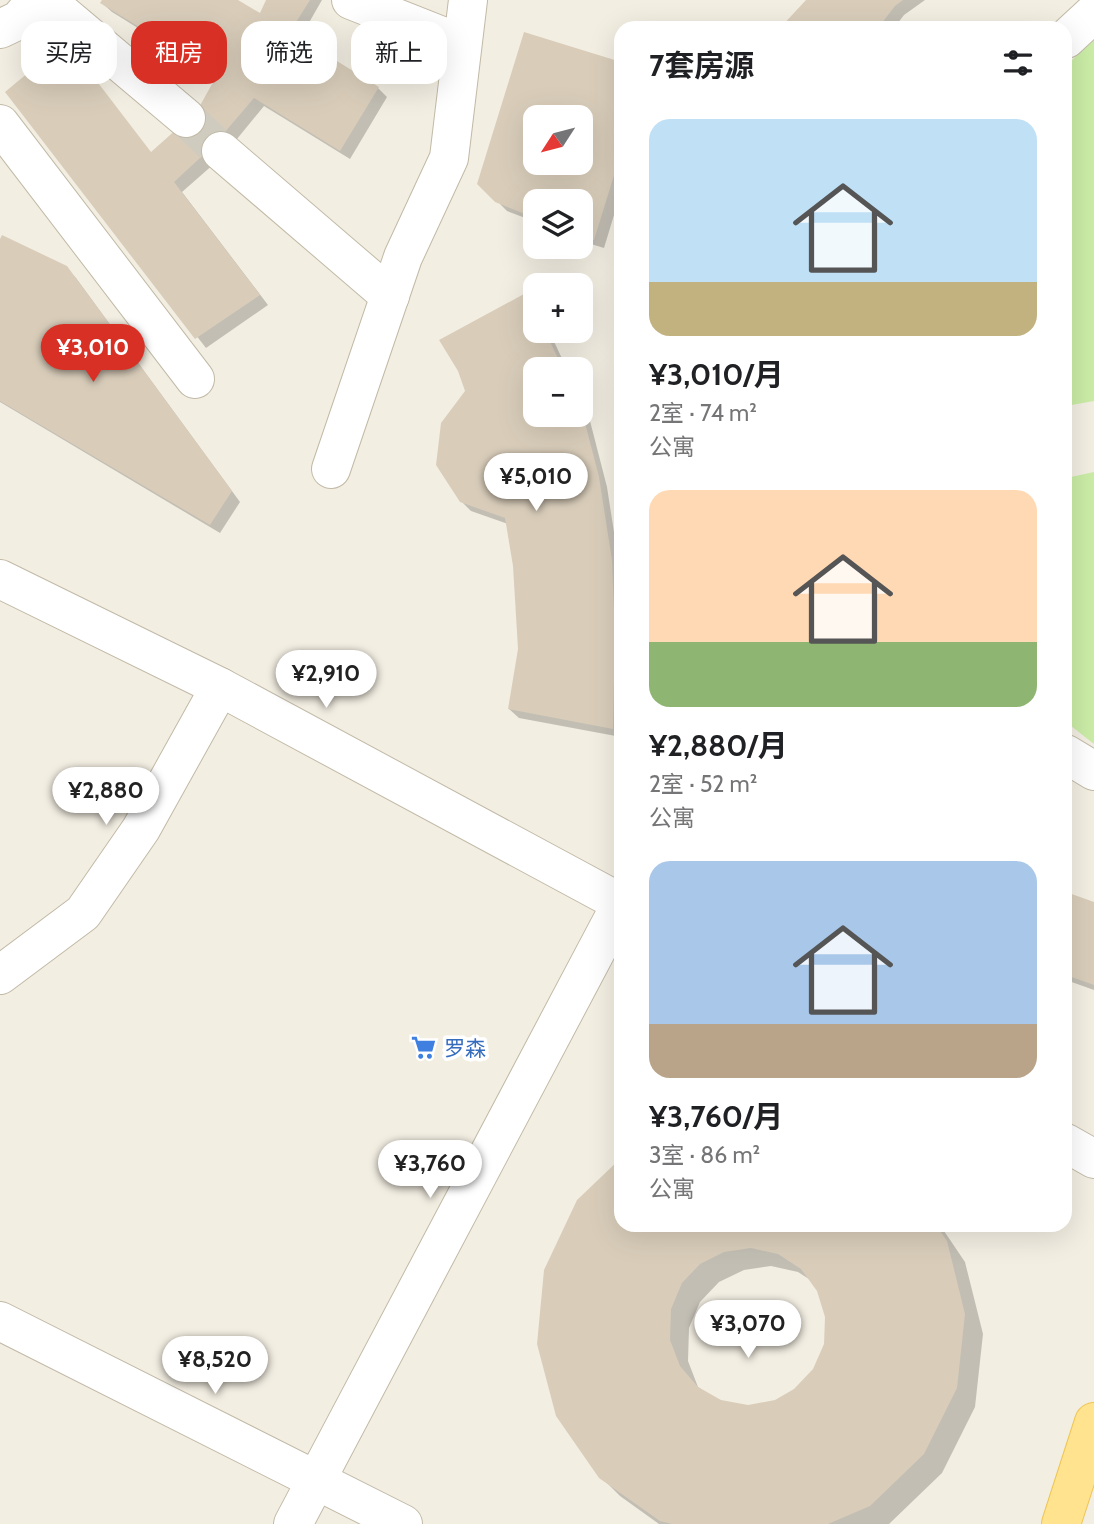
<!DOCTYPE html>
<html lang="zh">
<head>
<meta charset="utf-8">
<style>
  :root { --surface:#fff; --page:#f2f2f2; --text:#202124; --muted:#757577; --accent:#d93025 }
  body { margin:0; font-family:Cabin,"Noto Sans SC",sans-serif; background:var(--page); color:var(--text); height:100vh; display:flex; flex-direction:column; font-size:26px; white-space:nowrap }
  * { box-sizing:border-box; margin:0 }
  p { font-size:23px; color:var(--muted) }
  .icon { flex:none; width:38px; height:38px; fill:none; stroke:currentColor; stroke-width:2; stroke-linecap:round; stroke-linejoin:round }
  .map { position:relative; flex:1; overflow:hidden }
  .side { position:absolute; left:614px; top:21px; width:458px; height:1211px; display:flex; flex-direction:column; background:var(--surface); border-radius:21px; box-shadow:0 7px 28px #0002 }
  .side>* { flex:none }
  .banner { position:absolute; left:21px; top:21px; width:488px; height:63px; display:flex; gap:14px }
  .needle { width:46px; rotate:234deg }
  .fabs { position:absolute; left:523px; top:105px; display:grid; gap:14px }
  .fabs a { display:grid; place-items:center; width:70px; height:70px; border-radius:14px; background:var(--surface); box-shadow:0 7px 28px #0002; font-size:35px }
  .price { position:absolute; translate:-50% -60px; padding:0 16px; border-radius:24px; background:#fff; color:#222; font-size:23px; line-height:46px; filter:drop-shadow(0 2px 4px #0008) }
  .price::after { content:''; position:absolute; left:50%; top:42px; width:21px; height:16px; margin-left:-10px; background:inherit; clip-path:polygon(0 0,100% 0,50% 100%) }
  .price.selected { background:var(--accent); color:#fff }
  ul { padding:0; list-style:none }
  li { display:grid; align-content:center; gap:14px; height:371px; padding:0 35px }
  li span { display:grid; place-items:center; height:217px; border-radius:21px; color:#555 }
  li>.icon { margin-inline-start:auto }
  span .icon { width:126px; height:126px; fill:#fffc; stroke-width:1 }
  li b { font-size:30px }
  h2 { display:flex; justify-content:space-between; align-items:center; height:84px; padding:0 35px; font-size:30px }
  .chip { padding:0 24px; border-radius:21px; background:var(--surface); box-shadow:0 7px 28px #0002; font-size:24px; line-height:63px }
  .chip.selected { background:var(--accent); color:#fff }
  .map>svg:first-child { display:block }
</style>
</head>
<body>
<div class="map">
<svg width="1094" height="1524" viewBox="0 0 1094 1524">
  <rect width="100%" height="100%" fill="#f3eee2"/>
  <g fill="#caeca6">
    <polygon points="1094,36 1094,401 1066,406 1066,67"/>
    <polygon points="1094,472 1094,744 1066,722 1066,478"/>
  </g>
  <g fill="#0003" fill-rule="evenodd">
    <polygon points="104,0 235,0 261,16 268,0 322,0 299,40 378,88 387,97 350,159 264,106 223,156 182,192 268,305 206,348 7,92 152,154 199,112 217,77 112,12 102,3"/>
    <polygon points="808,0 925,0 904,15 894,28 782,28"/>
    <path d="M525 34 621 64V192L604 248 581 241V201H536V222L507 211 479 183ZM536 117H581V163H536Z"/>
    <polygon points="0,242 66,268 76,278 240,502 220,533 0,402"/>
    <polygon points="524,296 536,309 536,331 549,331 567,369 536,369 536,415 581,415 581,399 589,417 607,487 620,571 621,737 519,718 509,709 520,649 515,566 508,524 471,511 461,501 467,391"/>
    <polygon points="1066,894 1094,904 1094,990 1066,980"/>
    <path d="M621 1160V1225H940L965 1262 983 1334 975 1407 942 1473 889 1524H659L620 1496 600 1476 579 1201ZM771 1266 798 1272 812 1281 819 1290 827 1317 825 1345 815 1370 795 1391 776 1402 748 1407 721 1402 698 1387 688 1361 689 1328 700 1302 719 1282 744 1270Z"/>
  </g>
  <g fill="#d9cdba" fill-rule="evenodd">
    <polygon points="102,0 238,0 260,13 266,0 310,0 290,32 379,87 340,151 254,98 213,146 174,182 260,295 195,339 5,92 66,41 151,152 197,111 217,75 100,3"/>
    <polygon points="806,0 903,0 895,6 878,28 780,28"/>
    <path d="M524 32 621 62V153L594 240 581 236V201H536V213L525 214 495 202 477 184ZM536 117H581V163H536Z"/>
    <polygon points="2,235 67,266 232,491 210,525 0,401 0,239"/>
    <polygon points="524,294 536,312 536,331 545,331 563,369 536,369 536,415 583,415 599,477 612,560 615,633 613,729 508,709 518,649 513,566 505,518 460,502 436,465 441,423 465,391 458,371 439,340"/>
    <polygon points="1066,892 1094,902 1094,985 1066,975"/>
    <path d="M621 1158V1225H936L947 1241 965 1314 957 1388 924 1454 870 1506 828 1524H672L660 1521 599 1478 556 1416 537 1344 544 1270 577 1200ZM751 1248 778 1254 801 1269 817 1291 825 1317 824 1344 813 1369 794 1389 775 1400 748 1405 721 1400 698 1387 680 1366 670 1340 671 1309 682 1283 700 1264 724 1252Z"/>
  </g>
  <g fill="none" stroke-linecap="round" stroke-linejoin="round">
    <polyline stroke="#d0cbbf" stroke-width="38" stroke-dasharray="38 19" stroke-linecap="butt" points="186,118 221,151"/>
    <defs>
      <g id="minor">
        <polyline points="46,0 186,118"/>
        <polyline points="351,0 462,44"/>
        <polyline points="0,29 19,20 36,0"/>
        <polyline points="1066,39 1094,13"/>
        <polyline points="0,124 195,379"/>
        <polyline points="221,151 390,296"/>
        <polyline points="331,469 403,257 449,158 468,0"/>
        <polyline points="0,579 220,687 621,903"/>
        <polyline points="1066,754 1094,771"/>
        <polyline points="0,975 83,913 141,829 220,687"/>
        <polyline points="1066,1143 1094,1159"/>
        <polyline points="0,1321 403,1524"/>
        <polyline points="293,1524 621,904"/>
      </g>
      <polyline id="major" points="1061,1524 1094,1422"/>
    </defs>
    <use href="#minor" stroke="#c2baa7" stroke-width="40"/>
    <use href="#major" stroke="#efc554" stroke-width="40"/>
    <use href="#minor" stroke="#fff" stroke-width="38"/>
    <use href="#major" stroke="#ffe38f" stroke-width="38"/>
  </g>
  <defs>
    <symbol id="supermarket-bare" viewBox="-9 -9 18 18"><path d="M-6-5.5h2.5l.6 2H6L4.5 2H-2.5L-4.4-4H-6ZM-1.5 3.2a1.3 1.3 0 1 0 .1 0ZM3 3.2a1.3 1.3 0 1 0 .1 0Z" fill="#3f7fe0" stroke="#fff" stroke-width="2.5" paint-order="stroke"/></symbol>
  </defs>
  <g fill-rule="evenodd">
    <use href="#supermarket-bare" x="406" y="1030" width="35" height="35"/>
  </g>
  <g text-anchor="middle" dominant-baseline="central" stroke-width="7" stroke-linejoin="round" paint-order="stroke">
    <g font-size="21" fill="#366cbe" stroke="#fff" text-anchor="start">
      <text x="444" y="1048">罗森</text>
    </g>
  </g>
</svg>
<div class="fabs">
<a><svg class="needle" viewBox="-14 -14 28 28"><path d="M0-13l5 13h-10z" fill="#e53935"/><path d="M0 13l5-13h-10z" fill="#757577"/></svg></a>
<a><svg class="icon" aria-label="layers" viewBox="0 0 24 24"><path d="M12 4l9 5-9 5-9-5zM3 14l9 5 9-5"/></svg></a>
<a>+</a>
<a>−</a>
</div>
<b class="price selected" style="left:93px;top:384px">¥3,010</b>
<b class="price" style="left:536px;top:513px">¥5,010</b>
<b class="price" style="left:326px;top:710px">¥2,910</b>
<b class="price" style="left:106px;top:827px">¥2,880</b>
<b class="price" style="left:430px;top:1200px">¥3,760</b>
<b class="price" style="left:748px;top:1360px">¥3,070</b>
<b class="price" style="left:215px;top:1396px">¥8,520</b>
<div class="banner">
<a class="chip">买房</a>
<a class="chip selected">租房</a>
<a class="chip">筛选</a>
<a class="chip">新上</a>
</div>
<section class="side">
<h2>7套房源<svg class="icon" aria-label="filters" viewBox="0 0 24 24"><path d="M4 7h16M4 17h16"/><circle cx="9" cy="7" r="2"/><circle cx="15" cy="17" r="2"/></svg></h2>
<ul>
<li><span style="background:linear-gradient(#bfe0f5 75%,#c2b280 0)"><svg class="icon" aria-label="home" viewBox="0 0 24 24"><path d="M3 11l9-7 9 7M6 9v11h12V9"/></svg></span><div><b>¥3,010/月</b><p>2室 · 74 m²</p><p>公寓</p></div></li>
<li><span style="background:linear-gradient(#ffd9b3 70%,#8fb573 0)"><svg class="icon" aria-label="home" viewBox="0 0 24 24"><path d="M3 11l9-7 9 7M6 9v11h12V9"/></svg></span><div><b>¥2,880/月</b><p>2室 · 52 m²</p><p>公寓</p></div></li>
<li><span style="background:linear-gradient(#a9c7e8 75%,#b9a48a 0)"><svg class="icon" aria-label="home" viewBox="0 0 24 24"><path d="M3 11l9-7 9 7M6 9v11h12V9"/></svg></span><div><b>¥3,760/月</b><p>3室 · 86 m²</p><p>公寓</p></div></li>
</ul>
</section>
</div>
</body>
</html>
